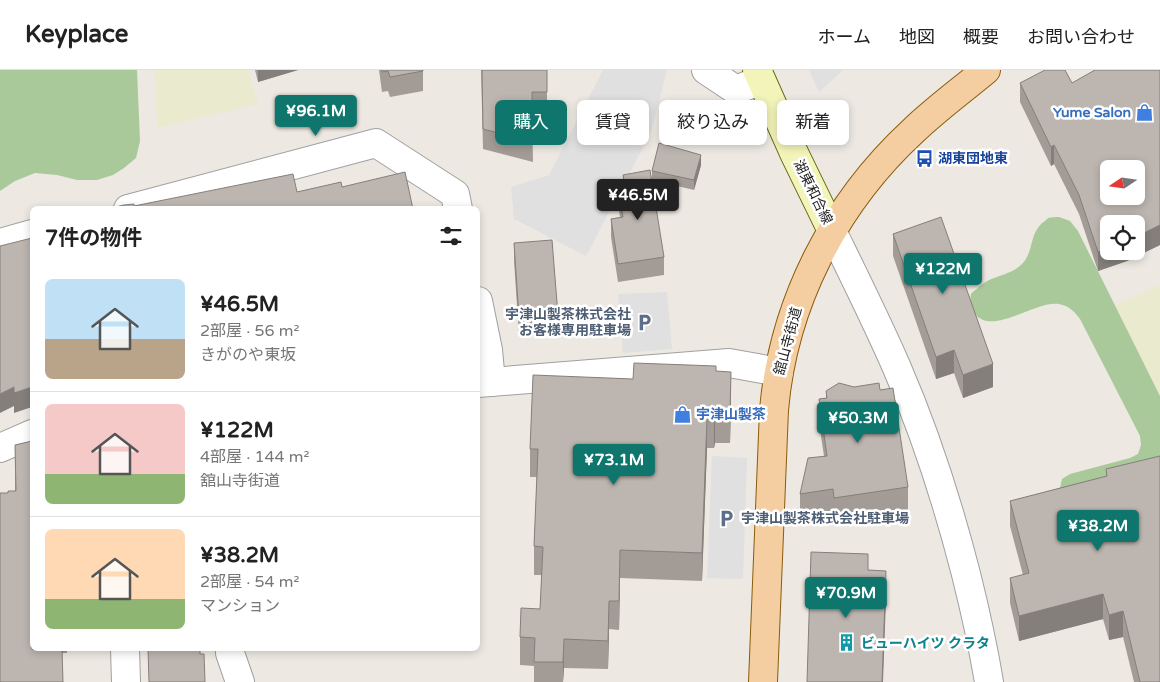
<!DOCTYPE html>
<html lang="ja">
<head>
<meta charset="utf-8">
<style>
  :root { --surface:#fff; --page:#f2f2f2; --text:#222; --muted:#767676; --line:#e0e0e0; --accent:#0f766e }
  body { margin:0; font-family:"Varela Round","Noto Sans JP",sans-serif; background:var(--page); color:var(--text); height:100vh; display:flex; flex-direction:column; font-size:19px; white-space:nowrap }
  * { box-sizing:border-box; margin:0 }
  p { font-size:16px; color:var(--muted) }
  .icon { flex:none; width:28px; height:28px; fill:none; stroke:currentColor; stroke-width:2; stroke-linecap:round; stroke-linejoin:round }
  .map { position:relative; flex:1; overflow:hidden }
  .drawer { position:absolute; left:30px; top:136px; width:450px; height:445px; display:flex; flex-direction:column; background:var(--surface); border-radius:8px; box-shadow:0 2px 8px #0003 }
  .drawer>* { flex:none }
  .top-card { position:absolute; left:495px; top:30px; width:475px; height:45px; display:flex; gap:10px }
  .needle { width:32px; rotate:257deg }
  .controls { position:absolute; left:1100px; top:90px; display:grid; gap:10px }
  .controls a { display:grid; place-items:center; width:45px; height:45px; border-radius:8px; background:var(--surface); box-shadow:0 2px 8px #0003; font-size:25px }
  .price { position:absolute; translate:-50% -42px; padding:0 11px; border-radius:5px; background:var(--accent); color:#fff; font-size:16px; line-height:32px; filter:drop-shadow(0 1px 2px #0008) }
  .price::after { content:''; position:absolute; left:50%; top:30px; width:15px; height:11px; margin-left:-8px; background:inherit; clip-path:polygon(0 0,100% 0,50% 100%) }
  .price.current { background:#222; color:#fff }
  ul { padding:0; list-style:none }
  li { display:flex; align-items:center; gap:15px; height:125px; padding:0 15px }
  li+li { border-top:1px solid var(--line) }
  li span { display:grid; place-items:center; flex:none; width:140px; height:100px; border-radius:8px; color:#555 }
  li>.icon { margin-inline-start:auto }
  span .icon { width:60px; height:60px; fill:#fffc; stroke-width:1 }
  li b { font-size:21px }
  h2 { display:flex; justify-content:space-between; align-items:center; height:60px; padding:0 15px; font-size:21px }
  .tag { padding:0 18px; border-radius:8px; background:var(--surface); box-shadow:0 2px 8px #0003; font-size:18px; line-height:45px }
  .tag.current { background:var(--accent); color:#fff }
  header { display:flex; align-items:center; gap:30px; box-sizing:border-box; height:70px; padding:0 25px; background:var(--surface); border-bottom:1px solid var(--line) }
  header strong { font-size:24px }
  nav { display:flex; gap:28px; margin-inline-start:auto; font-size:18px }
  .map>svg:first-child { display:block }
</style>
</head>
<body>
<header>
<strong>Keyplace</strong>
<nav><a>ホーム</a><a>地図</a><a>概要</a><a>お問い合わせ</a></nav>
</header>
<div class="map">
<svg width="1160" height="612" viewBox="0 0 1160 612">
  <rect width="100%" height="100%" fill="#ede9e2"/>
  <g fill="#e9eace">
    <polygon points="155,0 248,0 258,34 157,58"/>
    <polygon points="1160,215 1160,326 1115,236"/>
  </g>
  <g fill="#a9c99a">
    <polygon points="0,0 137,0 140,71 136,88 124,98 113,105 97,110 77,110 57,105 35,103 15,111 0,121"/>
    <path d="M1059 147 1070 151 1078 161 1160 326V405L1066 425 1060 418 1062 409 1070 404 1130 388 1138 384 1141 375 1140 366 1080 249C1074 241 1069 236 1059 234 1034 230 987 271 972 239 970 235 970 228 971 224 972 222 975 220 977 219 991 203 1017 207 1027 187 1033 175 1031 164 1042 153 1043 153 1047 149 1048 148 1051 147 1056 147 1059 147Z"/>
  </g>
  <g fill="#e0e0e0">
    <polygon points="603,0 667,0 651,62 586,186 514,149 511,117 549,105"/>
    <polygon points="809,0 843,0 819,22"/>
    <polygon points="667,222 672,279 623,283 618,224"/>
    <polygon points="712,386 747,388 743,509 707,508"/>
  </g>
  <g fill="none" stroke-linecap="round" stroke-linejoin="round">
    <defs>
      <g id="minor">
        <polyline points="706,0 736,20 761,10"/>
        <polyline points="128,139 376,73 455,124 458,139"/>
        <polyline points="0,173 32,164"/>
        <polyline points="478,231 488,280 491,312"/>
        <polyline points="478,313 729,293 779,302"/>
        <polyline points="0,378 32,364"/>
        <polyline points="125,579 126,612"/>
        <polyline points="230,579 230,583 240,612"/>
      </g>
      <path id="tertiary" d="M832 161C854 206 877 252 897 298 926 365 948 434 966 504 975 540 983 576 989 612"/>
      <polyline id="secondary" points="757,0 794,83 832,161"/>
      <path id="primary" d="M763 612 774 340C783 233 835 133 913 61 936 39 962 20 986 0"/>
    </defs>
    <use href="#minor" stroke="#a0a0a0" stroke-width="30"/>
    <use href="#tertiary" stroke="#a0a0a0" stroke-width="30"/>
    <use href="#secondary" stroke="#61690d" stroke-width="30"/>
    <use href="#primary" stroke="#895c0b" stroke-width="30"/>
    <use href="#minor" stroke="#fff" stroke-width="28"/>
    <use href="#tertiary" stroke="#fff" stroke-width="28"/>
    <use href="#secondary" stroke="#f2f4b9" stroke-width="28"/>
    <use href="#primary" stroke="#f4cea0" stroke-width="28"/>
  </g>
  <g fill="#a39c96">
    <polygon points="255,0 298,0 258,12"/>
    <polygon points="379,0 423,0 423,21 390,27 388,21 382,22"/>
    <polygon points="481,0 547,0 547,42 532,43 533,92 483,79"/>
    <polygon points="1160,0 1160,175 1127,191 1098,201 1079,144 1054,94 1051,96 1020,32 1020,13 1072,13"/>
    <polygon points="701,95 694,120 652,110 652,101"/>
    <polygon points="623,105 664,187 664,205 618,212 611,167 611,149 620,147 619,141 619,123 623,123"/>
    <polygon points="893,164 993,317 963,328 954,303 936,309 893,186"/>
    <polygon points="514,173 558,245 558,263 519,266 514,191"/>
    <polygon points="716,301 731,330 730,373 715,373 714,378 707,378 702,511 620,508 619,560 609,559 608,599 564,598 563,612 534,612 534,596 520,595 520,567 540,539 542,505 534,505 534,476 537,407 530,407 530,379 633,309"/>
    <polygon points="854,317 880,320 908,417 908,441 834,452 833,443 800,448 800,424 824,386 819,353 819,329 826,328 826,321"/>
    <polygon points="32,371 32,579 67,579 67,583 62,583 63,612 0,612 0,423 8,423 8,421 15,421 15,375"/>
    <polygon points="1106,399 1160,612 1134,612 1123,567 1109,570 1103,549 1019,571 1010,533 1010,508 1023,505 1010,456 1010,431 1106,406"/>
  </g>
  <g fill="#847f7a">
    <polygon points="258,0 298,0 258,12"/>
    <polygon points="1054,75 1054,94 1051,96 1051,77"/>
    <polygon points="701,85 701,95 694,120 694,110"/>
    <polygon points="1160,155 1160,175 1127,191 1098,201 1098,182 1109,178 1109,181 1136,181 1136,167"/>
    <polygon points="954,280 954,303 936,309 936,287"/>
    <polygon points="993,294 993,317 963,328 963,305"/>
    <polygon points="731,302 731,330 730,373 730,345"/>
    <polygon points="14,317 14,336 0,343 0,324"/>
    <polygon points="32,317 32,337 14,343 14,323"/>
    <polygon points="715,345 715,373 714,378 714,350"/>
    <polygon points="707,349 707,378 702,511 702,483"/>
    <polygon points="620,480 620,508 619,560 619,531"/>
    <polygon points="886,501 886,530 883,612 882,612"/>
    <polygon points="1103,524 1103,549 1019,571 1019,546"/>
    <polygon points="609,531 609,559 608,599 608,571"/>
    <polygon points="1123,541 1123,567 1109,570 1109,545"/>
    <polygon points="564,569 564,598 563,612 563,592"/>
  </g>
  <g fill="#bdb5af" stroke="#847f7a" fill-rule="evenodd">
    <polygon points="382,0 423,0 423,1 390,7 388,1 382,2"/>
    <polygon points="482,0 547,0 547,22 532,22 533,72 483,59"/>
    <path d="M1045 0H1065L1072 13 1095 0H1160V155L1136 167V154H1109V178L1098 182 1079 125 1054 75 1051 77 1020 13ZM1109 99H1136V126H1109Z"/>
    <polygon points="659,73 701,85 694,110 652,101"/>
    <polygon points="650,100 664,187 618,194 611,149 623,147 619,123 626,122 623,105"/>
    <polygon points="405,102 413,139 107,139 124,135 134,134 134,136 293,104 297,122 341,112 342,117"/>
    <polygon points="941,147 993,294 963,305 954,280 936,287 893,164"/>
    <polygon points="32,168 32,317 14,323 14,317 0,324 0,176"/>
    <polygon points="552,170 558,245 519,248 514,173"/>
    <polygon points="634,293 716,296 716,301 731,302 730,345 715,345 714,350 707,349 702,483 620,480 619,531 609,531 608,571 564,569 563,592 534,592 535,568 520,567 521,538 540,539 543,477 534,476 538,379 530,379 533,305 633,309"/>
    <polygon points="839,313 854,317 879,313 880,320 893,318 908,417 834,428 833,419 800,424 808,388 827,386 819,329 827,328 826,321"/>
    <polygon points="32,371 32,579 62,579 63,612 0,612 0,423 8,423 8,421 16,421 15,375"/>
    <polygon points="1160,386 1160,612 1140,612 1123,541 1109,545 1103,524 1019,546 1010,508 1029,503 1010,431 1107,406 1106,399"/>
    <polygon points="811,482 868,484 868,500 886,501 882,612 807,612"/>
    <polygon points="148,579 200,579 200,584 204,584 205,612 149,612"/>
  </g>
  <defs>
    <symbol id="shop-bare" viewBox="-9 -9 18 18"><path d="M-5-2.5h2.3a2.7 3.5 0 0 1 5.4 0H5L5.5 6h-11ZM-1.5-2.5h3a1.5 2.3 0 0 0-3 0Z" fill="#3f7fe0" stroke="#fff" stroke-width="2.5" paint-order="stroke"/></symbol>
    <symbol id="bus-bare" viewBox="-9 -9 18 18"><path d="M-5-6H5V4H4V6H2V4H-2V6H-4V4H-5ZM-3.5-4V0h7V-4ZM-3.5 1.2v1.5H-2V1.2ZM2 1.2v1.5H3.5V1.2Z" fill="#1a4fb4" stroke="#fff" stroke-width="2.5" paint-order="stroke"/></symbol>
    <symbol id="parking-bare" viewBox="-9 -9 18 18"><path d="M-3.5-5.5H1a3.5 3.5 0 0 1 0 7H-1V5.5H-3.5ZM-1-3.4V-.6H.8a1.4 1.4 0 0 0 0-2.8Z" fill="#5c6f8a" stroke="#fff" stroke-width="2.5" paint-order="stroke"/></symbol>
    <symbol id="building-bare" viewBox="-9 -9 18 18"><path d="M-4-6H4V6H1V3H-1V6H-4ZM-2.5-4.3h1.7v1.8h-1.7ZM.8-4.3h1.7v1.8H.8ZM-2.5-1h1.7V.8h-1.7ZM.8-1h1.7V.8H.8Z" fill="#0f9aa8" stroke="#fff" stroke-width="2.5" paint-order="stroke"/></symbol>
  </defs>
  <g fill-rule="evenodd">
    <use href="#shop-bare" x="1132" y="30" width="25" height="25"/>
    <use href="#bus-bare" x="912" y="76" width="25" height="25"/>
    <use href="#parking-bare" x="632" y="240" width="25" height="25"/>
    <use href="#shop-bare" x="670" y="332" width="25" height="25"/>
    <use href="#parking-bare" x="714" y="436" width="25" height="25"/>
    <use href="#building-bare" x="834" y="560" width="25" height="25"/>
  </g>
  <g text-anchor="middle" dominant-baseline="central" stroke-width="5" stroke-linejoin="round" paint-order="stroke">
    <g font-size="14" font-weight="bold" fill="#366cbe" stroke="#fff" text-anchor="end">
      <text x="1131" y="42">Yume Salon</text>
      <text x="696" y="344" text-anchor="start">宇津山製茶</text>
    </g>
    <g font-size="14" font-weight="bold" fill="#164399" stroke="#fff" text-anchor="start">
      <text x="938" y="88">湖東団地東</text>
    </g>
    <g font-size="14" fill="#1c1c1c" stroke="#fff">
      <text transform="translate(813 122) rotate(64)">湖東和合線</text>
      <text transform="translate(788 271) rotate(-75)">舘山寺街道</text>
    </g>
    <g font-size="14" font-weight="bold" fill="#4e5e75" stroke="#fff" text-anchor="end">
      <text x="631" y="244">宇津山製茶株式会社<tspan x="631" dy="16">お客様専用駐車場</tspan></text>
      <text x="741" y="448" text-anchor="start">宇津山製茶株式会社駐車場</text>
    </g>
    <g font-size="14" font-weight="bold" fill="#0d838f" stroke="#fff" text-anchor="start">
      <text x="861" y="573">ビューハイツ クラタ</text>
    </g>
  </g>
</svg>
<div class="controls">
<a><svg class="needle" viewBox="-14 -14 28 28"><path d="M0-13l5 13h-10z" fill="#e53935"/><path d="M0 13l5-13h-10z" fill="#767676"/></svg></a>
<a><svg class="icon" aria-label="locate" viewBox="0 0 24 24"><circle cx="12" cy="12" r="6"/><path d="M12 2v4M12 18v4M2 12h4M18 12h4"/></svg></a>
</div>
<b class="price" style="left:316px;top:67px">¥96.1M</b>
<b class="price current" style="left:638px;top:151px">¥46.5M</b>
<b class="price" style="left:943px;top:225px">¥122M</b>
<b class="price" style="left:858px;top:374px">¥50.3M</b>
<b class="price" style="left:614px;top:416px">¥73.1M</b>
<b class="price" style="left:1098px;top:482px">¥38.2M</b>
<b class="price" style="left:846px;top:549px">¥70.9M</b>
<div class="top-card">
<a class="tag current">購入</a>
<a class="tag">賃貸</a>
<a class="tag">絞り込み</a>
<a class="tag">新着</a>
</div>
<section class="drawer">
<h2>7件の物件<svg class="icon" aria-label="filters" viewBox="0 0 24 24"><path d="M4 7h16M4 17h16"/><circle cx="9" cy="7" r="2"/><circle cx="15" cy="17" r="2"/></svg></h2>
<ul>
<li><span style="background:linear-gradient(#bfe0f5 60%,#b9a48a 0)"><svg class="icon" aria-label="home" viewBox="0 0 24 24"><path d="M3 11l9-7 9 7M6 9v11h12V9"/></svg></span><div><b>¥46.5M</b><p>2部屋 · 56 m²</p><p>きがのや東坂</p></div></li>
<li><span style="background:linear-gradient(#f6c9c9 70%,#8fb573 0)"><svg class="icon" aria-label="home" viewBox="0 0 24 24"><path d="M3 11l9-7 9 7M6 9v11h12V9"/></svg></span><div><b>¥122M</b><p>4部屋 · 144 m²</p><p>舘山寺街道</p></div></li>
<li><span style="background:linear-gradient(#ffd9b3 70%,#8fb573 0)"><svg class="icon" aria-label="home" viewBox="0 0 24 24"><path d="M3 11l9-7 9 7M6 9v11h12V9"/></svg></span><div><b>¥38.2M</b><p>2部屋 · 54 m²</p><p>マンション</p></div></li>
</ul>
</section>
</div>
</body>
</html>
